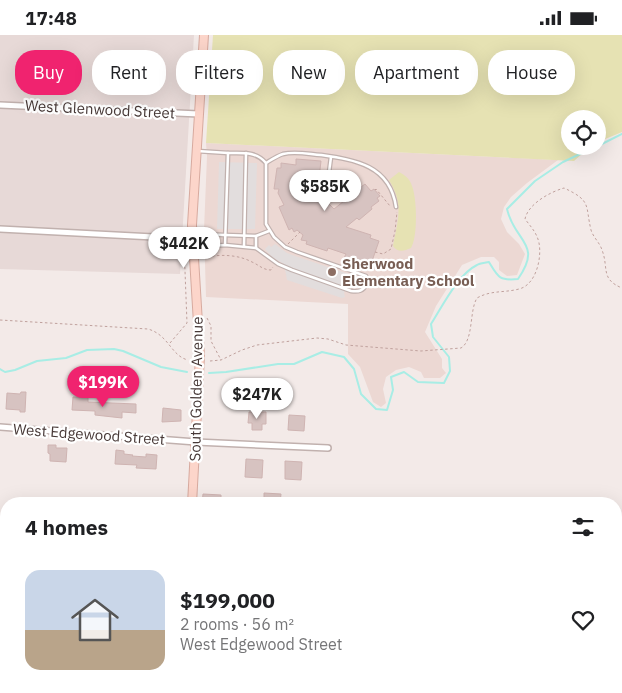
<!DOCTYPE html>
<html lang="en">
<head>
<meta charset="utf-8">
<style>
  :root { --surface:#fff; --page:#f6f6f6; --text:#202124; --muted:#757577; --line:#e0e0e0; --accent:#f0236f }
  body { margin:0; font-family:"IBM Plex Sans",sans-serif; background:var(--page); color:var(--text); height:100vh; display:flex; flex-direction:column; font-size:19px; white-space:nowrap }
  * { box-sizing:border-box; margin:0 }
  p { font-size:16px; color:var(--muted) }
  .icon { flex:none; width:28px; height:28px; fill:none; stroke:currentColor; stroke-width:2; stroke-linecap:round; stroke-linejoin:round }
  .map { position:relative; flex:1; overflow:hidden }
  .panel { position:absolute; left:0px; top:462px; width:622px; height:196px; display:flex; flex-direction:column; background:var(--surface); border-radius:20px 20px 0 0; box-shadow:0 5px 20px #0002 }
  .panel>* { flex:none }
  .top-card { position:absolute; left:15px; top:15px; width:592px; height:45px; display:flex; gap:10px }
  .tools { position:absolute; left:561px; top:75px; display:grid; gap:10px }
  .tools a { display:grid; place-items:center; width:45px; height:45px; border-radius:50%; background:var(--surface); box-shadow:0 5px 20px #0002; font-size:25px }
  .price { position:absolute; translate:-50% -42px; padding:0 11px; border-radius:18px; background:#fff; color:#222; font-size:16px; line-height:32px; filter:drop-shadow(0 1px 2px #0008) }
  .price::after { content:''; position:absolute; left:50%; top:30px; width:15px; height:11px; margin-left:-8px; background:inherit; clip-path:polygon(0 0,100% 0,50% 100%) }
  .price.selected { background:var(--accent); color:#fff }
  ul { padding:0; list-style:none }
  li { display:flex; align-items:center; gap:15px; height:125px; padding:0 25px }
  li+li { border-top:1px solid var(--line) }
  li span { display:grid; place-items:center; flex:none; width:140px; height:100px; border-radius:15px; color:#555 }
  li>.icon { margin-inline-start:auto }
  span .icon { width:60px; height:60px; fill:#fffc; stroke-width:1 }
  li b { font-size:21px }
  h2 { display:flex; justify-content:space-between; align-items:center; height:60px; padding:0 25px; font-size:21px }
  .pill { padding:0 18px; border-radius:20px; background:var(--surface); box-shadow:0 5px 20px #0002; font-size:18px; line-height:45px }
  .pill.selected { background:var(--accent); color:#fff }
  .status { display:flex; justify-content:space-between; align-items:center; height:35px; padding:0 25px; background:var(--surface); direction:ltr }
  .status svg { height:14px; fill:currentColor }
  .map>svg:first-child { display:block }
</style>
</head>
<body>
<div class="status"><b>17:48</b><svg viewBox="0 0 49 12"><path d="M0 12V9h3v3zM5 12V6h3v6zM10 12V3h3v9zM15 12V0h3v12zM26 1h20v11H26zM47 4h2v5h-2z"/></svg></div>
<div class="map">
<svg width="622" height="658" viewBox="0 0 622 658">
  <rect width="100%" height="100%" fill="#f3eae8"/>
  <polygon fill="#e7d9d7" points="0,0 194,0 180,239 0,234"/>
  <polygon fill="#ecd8d3" points="206,108 558,125 527,148 511,162 504,172 501,184 507,197 519,209 525,219 517,240 507,241 499,235 499,227 494,222 481,222 462,230 436,271 425,297 442,324 442,333 446,338 440,343 424,343 421,337 409,332 396,335 386,342 383,354 386,368 381,372 373,367 360,332 348,319 348,269 206,262 204,195 207,121"/>
  <g fill="#e6e2b3">
    <polygon points="213,0 622,0 622,97 598,107 598,84 570,84 570,111 591,111 574,126 206,108"/>
    <path d="M399 137C405 140 410 144 412 151 417 163 418 202 411 213 404 216 398 218 393 211 398 185 404 169 389 145Z"/>
  </g>
  <g fill="#e2dddd">
    <polygon points="219,127 257,128 255,194 217,194"/>
    <polygon points="275,209 287,218 295,221 361,243 357,247 359,249 354,253 346,250 344,258 345,262 342,263 287,245 284,229 273,223 265,214 269,210 271,212"/>
  </g>
  <g fill="none" stroke-linecap="round" stroke-linejoin="round">
    <g stroke="#a8ede5" stroke-width="2">
      <polyline points="598,111 622,99"/>
      <polyline points="0,334 5,337 15,335 37,326 66,323 87,315 114,314 123,316 161,332 187,337"/>
      <path d="M209 338 226 337 278 329H294L322 317 344 322 354 334 361 359 376 374 387 375 393 355 391 342 404 337 418 347 444 348 450 336 449 322 433 302 431 289C442 272 458 239 477 230 480 228 485 228 489 227 498 242 499 246 518 244 543 208 515 208 507 174L535 146 563 127 597 111"/>
    </g>
  </g>
  <g fill="#d7c3c1" stroke="#cfb4b2">
    <polygon points="296,124 321,126 319,143 322,150 321,152 323,155 328,155 322,162 334,174 344,166 342,163 355,153 357,155 365,149 371,156 374,154 380,161 377,163 379,166 371,172 372,174 359,185 357,183 346,192 371,200 370,203 379,206 371,229 362,226 361,229 344,223 346,219 328,213 327,216 306,209 307,206 301,205 303,200 297,195 294,197 292,193 289,195 279,172 284,170 278,158 279,154 274,154 277,133 281,133 281,128 296,130"/>
    <polygon points="21,357 26,357 25,377 20,377 20,375 6,374 7,358 20,359"/>
    <polygon points="73,362 88,362 88,367 136,369 136,378 122,377 122,383 95,380 95,376 72,375"/>
    <polygon points="163,373 181,375 181,386 162,387"/>
    <polygon points="249,377 266,377 266,389 262,389 262,395 252,395 252,388 248,388"/>
    <polygon points="289,380 305,381 304,396 288,395"/>
    <polygon points="48,410 56,410 56,413 67,413 66,427 50,426 50,419 48,418"/>
    <polygon points="116,415 124,416 124,419 133,420 132,421 146,422 146,419 157,420 156,434 136,433 137,430 115,429"/>
    <polygon points="246,424 263,425 262,443 245,442"/>
    <polygon points="285,426 302,427 301,445 285,444"/>
    <polygon points="264,458 281,459 280,469 264,469"/>
    <polygon points="203,459 221,460 221,469 202,469"/>
  </g>
  <g fill="none" stroke-linecap="round" stroke-linejoin="round">
    <defs>
      <g id="lane">
        <polyline points="197,116 228,118"/>
        <path d="M266 128C271 125 277 121 283 119 295 116 308 119 321 120 355 125 390 130 396 172"/>
        <polyline points="324,152 328,145 331,122"/>
        <polyline points="194,199 256,201 269,196"/>
        <polyline points="256,201 256,213"/>
        <path d="M195 211 225 210 256 213 278 229 292 235 351 256C359 257 363 256 367 249L366 241 297 217 285 212 274 202 266 189V128C256 116 242 118 228 118L225 210"/>
        <polyline points="244,211 246,118"/>
        <polyline points="616,618 622,618"/>
        <polyline points="121,655 164,658"/>
        <polyline points="120,658 121,652"/>
      </g>
      <g id="street">
        <polyline points="0,70 199,79"/>
        <polyline points="0,194 192,204"/>
        <polyline points="0,392 196,407 328,413"/>
        <polyline points="0,486 6,486"/>
      </g>
      <g id="secondary">
        <polyline points="192,469 200,321 192,190 204,0"/>
        <polyline points="182,658 182,652"/>
      </g>
    </defs>
    <use href="#lane" stroke="#c1b1ae" stroke-width="5"/>
    <use href="#street" stroke="#c1b1ae" stroke-width="8"/>
    <use href="#secondary" stroke="#d7aa9f" stroke-width="10"/>
    <g stroke="#c0a19d" stroke-width="1" stroke-dasharray="2.5 2.5" stroke-linecap="butt">
      <polyline points="375,155 376,154 390,171"/>
      <polyline points="288,209 300,197"/>
      <polyline points="375,217 383,219 391,214 395,196 397,177"/>
      <path d="M207 222C222 219 239 220 252 227 259 230 263 235 271 235L273 232"/>
      <polyline points="207,283 211,291 211,306 221,325"/>
      <path d="M0 285 148 294C169 300 171 321 188 325"/>
      <polyline points="170,308 187,288 184,210 181,209"/>
      <path d="M210 326 221 325 242 315 257 310 317 303 328 304 346 310 421 316 461 313C474 305 469 276 477 263 491 255 504 258 519 254 536 250 542 223 539 208 537 198 531 192 525 184 528 169 550 157 564 153 592 166 585 170 591 195 593 202 600 208 602 215 609 233 600 244 622 253"/>
    </g>
    <use href="#lane" stroke="#fff" stroke-width="2.5"/>
    <use href="#street" stroke="#fff" stroke-width="5"/>
    <use href="#secondary" stroke="#fcd5ca" stroke-width="8"/>
  </g>
  <circle fill="#8d6e63" stroke="#fff" stroke-width="2" cx="332" cy="237" r="5"/>
  <g text-anchor="middle" dominant-baseline="central" stroke-width="4.5" stroke-linejoin="round" paint-order="stroke">
    <g font-size="15" fill="#473937" stroke="#fff">
      <text transform="translate(100 74) rotate(3)">West Glenwood Street</text>
      <text transform="translate(196 354) rotate(-89)">South Golden Avenue</text>
      <text transform="translate(89 399) rotate(4)">West Edgewood Street</text>
    </g>
    <g font-size="15" font-weight="bold" fill="#785e54" stroke="#fff" text-anchor="start">
      <text x="342" y="228">Sherwood<tspan x="342" dy="17">Elementary School</tspan></text>
    </g>
  </g>
</svg>
<div class="tools">
<a><svg class="icon" aria-label="locate" viewBox="0 0 24 24"><circle cx="12" cy="12" r="6"/><path d="M12 2v4M12 18v4M2 12h4M18 12h4"/></svg></a>
</div>
<b class="price" style="left:325px;top:177px">$585K</b>
<b class="price" style="left:184px;top:234px">$442K</b>
<b class="price selected" style="left:103px;top:373px">$199K</b>
<b class="price" style="left:257px;top:385px">$247K</b>
<div class="top-card">
<a class="pill selected">Buy</a>
<a class="pill">Rent</a>
<a class="pill">Filters</a>
<a class="pill">New</a>
<a class="pill">Apartment</a>
<a class="pill">House</a>
</div>
<section class="panel">
<h2>4 homes<svg class="icon" aria-label="filters" viewBox="0 0 24 24"><path d="M4 7h16M4 17h16"/><circle cx="9" cy="7" r="2"/><circle cx="15" cy="17" r="2"/></svg></h2>
<ul>
<li><span style="background:linear-gradient(#c9d6e8 60%,#b9a48a 0)"><svg class="icon" aria-label="home" viewBox="0 0 24 24"><path d="M3 11l9-7 9 7M6 9v11h12V9"/></svg></span><div><b>$199,000</b><p>2 rooms · 56 m²</p><p>West Edgewood Street</p></div><svg class="icon" aria-label="heart" viewBox="0 0 24 24"><path d="M12 20l-8-8c-3-5 5-10 8-4 3-6 11-1 8 4z"/></svg></li>
</ul>
</section>
</div>
</body>
</html>
